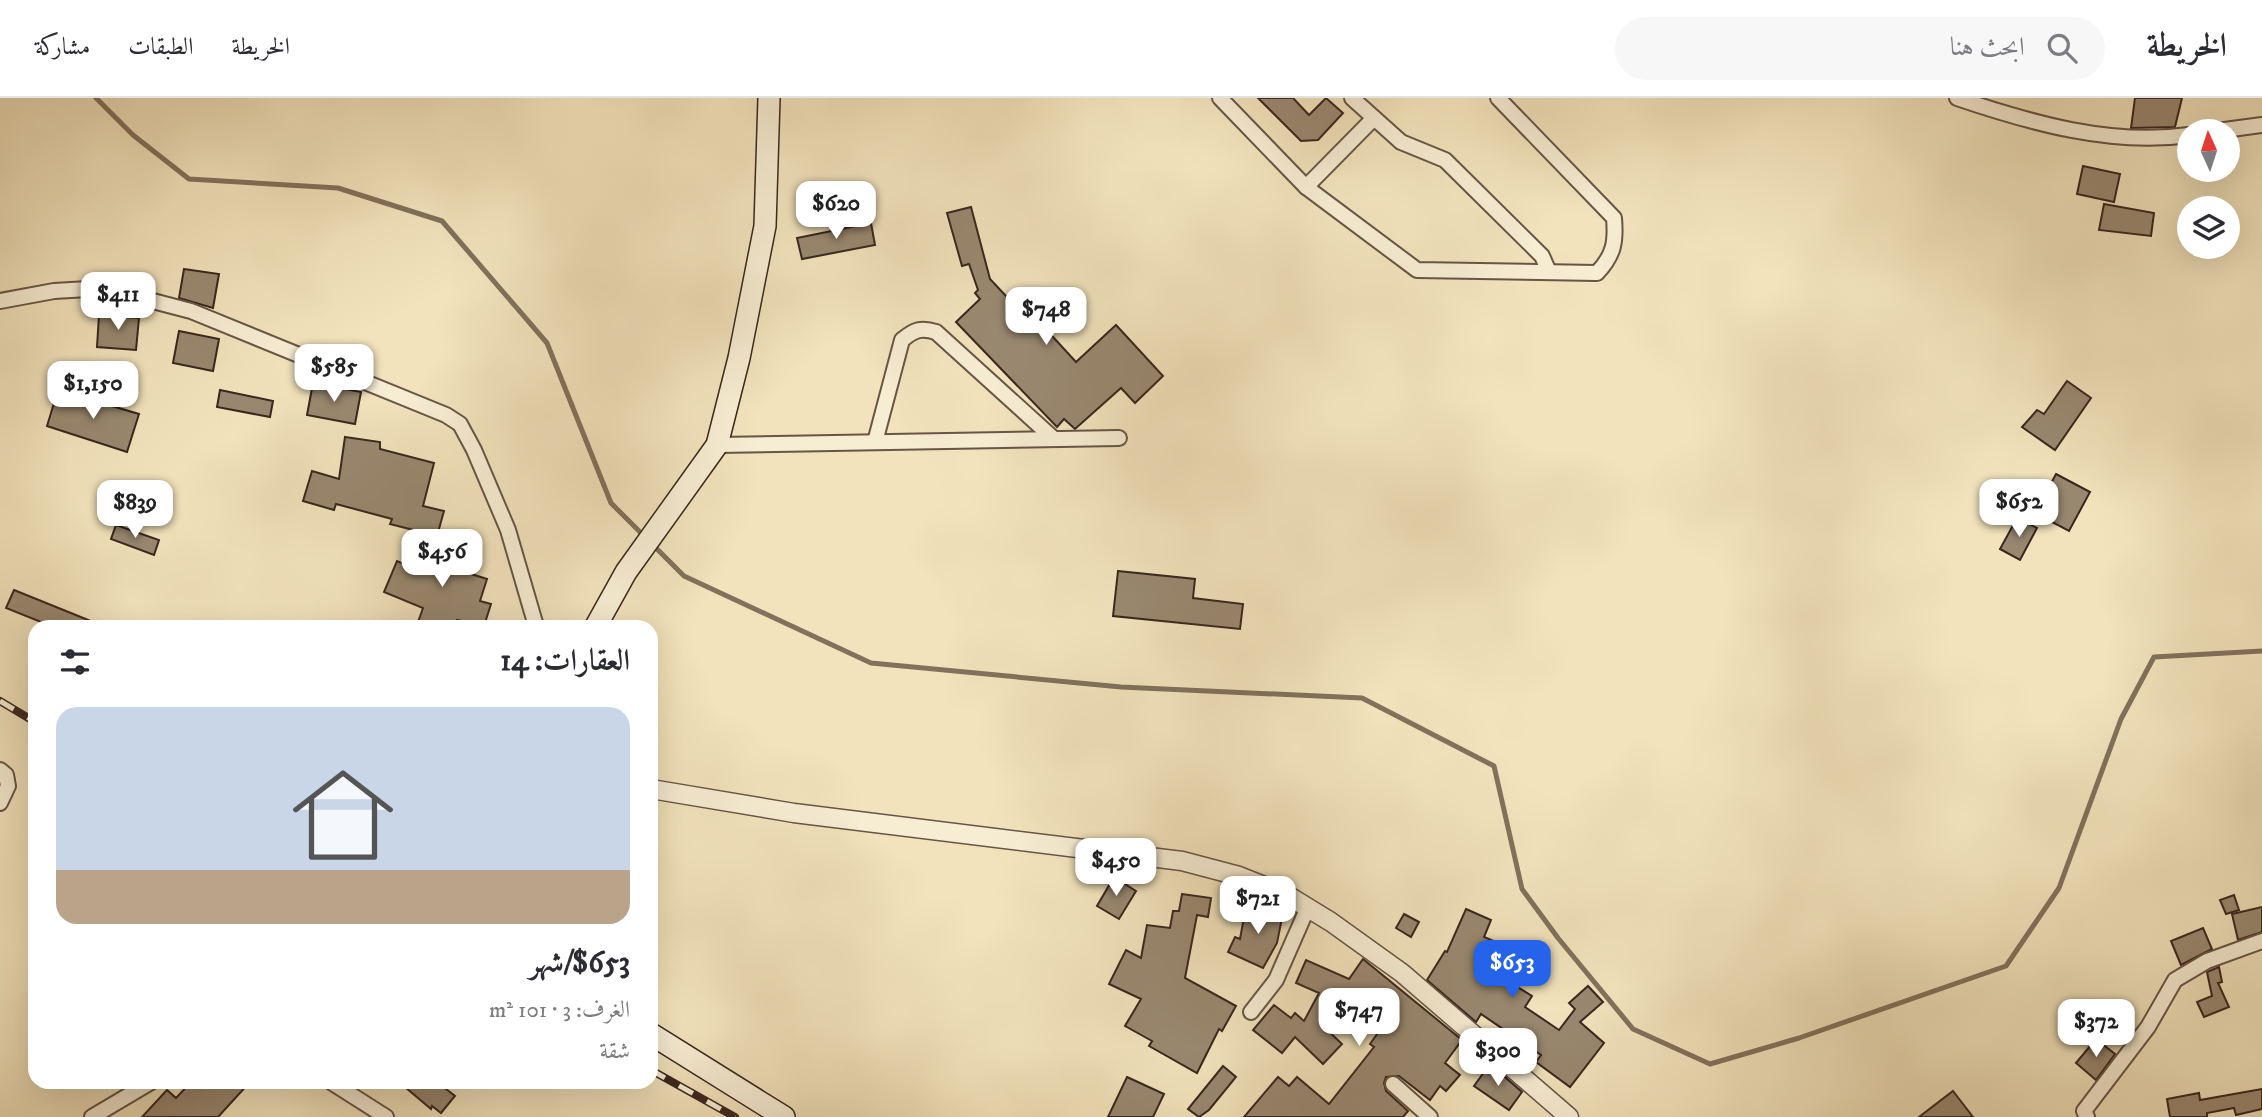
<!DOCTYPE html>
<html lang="ar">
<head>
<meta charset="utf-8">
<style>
  :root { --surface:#fff; --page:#f7f7f7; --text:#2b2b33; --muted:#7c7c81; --line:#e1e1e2; --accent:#2563eb }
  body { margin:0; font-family:"IM FELL DW Pica",Amiri,serif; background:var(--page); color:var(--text); direction:rtl; height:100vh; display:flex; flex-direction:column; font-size:26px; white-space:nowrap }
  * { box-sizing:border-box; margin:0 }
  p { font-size:23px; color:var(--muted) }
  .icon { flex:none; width:38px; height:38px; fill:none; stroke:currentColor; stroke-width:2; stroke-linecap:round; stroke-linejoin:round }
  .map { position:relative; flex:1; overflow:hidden; direction:ltr }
  .details { position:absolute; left:28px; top:522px; width:630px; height:469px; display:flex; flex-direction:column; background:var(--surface); border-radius:21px; box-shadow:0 7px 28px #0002; direction:rtl }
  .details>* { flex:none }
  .needle { width:46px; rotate:357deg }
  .fabs { position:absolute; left:2177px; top:21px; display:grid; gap:14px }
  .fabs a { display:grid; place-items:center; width:63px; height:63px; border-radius:50%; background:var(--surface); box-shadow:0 7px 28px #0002; font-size:35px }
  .price { position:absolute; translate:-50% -60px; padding:0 16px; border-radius:14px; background:#fff; color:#222; font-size:23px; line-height:46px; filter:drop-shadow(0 2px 4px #0008) }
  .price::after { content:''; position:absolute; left:50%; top:42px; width:21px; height:16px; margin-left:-10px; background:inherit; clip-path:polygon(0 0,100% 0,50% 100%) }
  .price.active { background:var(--accent); color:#fff }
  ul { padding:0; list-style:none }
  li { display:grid; align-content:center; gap:14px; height:371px; padding:0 28px }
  li span { display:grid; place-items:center; height:217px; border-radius:21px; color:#555 }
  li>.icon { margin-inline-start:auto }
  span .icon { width:126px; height:126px; fill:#fffc; stroke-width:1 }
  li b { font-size:30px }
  h2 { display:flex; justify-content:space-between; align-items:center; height:84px; padding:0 28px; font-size:30px }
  header { display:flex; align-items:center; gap:42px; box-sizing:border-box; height:98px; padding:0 35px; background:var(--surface); border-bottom:2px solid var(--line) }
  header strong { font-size:33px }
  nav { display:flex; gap:38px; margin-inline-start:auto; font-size:24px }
  .search { width:490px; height:63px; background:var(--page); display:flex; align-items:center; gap:18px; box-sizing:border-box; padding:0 24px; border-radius:38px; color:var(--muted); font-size:26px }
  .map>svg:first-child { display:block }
</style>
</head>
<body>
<header>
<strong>الخريطة</strong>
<div class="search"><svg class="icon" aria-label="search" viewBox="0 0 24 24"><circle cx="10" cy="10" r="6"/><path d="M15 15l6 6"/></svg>ابحث هنا</div>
<nav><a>الخريطة</a><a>الطبقات</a><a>مشاركة</a></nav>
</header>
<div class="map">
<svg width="2262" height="1019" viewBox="0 0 2262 1019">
  <rect width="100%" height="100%" fill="#f2e3bc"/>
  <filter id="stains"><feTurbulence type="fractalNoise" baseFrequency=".00286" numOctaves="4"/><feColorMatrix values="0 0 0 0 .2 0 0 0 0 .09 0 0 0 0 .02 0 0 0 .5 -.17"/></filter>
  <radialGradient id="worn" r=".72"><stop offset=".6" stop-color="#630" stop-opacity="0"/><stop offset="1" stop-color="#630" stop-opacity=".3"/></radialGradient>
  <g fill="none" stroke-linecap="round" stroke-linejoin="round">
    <g stroke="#82715c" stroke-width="5">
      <polyline points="96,0 133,37 189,81 338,90 442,123 547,245 611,405 645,439"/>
      <polyline points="652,446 684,478 871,565 1121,589 1362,600 1494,668 1522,791 1558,840 1633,931 1710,966 1799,940 2006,868 2059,790 2121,621 2154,559 2262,553"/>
    </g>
  </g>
  <g fill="#998870" stroke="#39261e" stroke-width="2">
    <polygon points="1258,0 1293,0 1309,17 1326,0 1343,15 1318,42 1301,43"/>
    <polygon points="2135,0 2182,0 2175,29 2131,30"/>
    <polygon points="2083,68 2120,76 2114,104 2077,96"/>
    <polygon points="2104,106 2154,115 2151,138 2099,132"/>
    <polygon points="971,109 990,181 1039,233 1044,229 1076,264 1116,227 1163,278 1135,305 1121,290 1075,331 1064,321 1057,329 956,224 980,201 975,195 978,192 969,166 962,168 947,115"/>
    <polygon points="871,125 875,147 802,161 797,140"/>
    <polygon points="184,171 219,176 213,210 179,200"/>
    <polygon points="99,217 139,220 136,252 97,249"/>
    <polygon points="179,233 219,241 213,273 173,265"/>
    <polygon points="2067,283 2091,300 2055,352 2022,329 2037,312 2044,316"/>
    <polygon points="313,285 361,294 355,326 307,317"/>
    <polygon points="58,292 139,316 127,354 47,328"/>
    <polygon points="220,292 273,303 270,319 217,309"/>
    <polygon points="345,339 380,344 380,351 434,365 423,408 444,413 437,438 390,426 392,421 336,406 334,412 303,403 312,373 339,381"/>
    <polygon points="2056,376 2090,394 2069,433 2035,415"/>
    <polygon points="2017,420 2037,430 2020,462 2000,451"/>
    <polygon points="116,427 159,442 154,457 111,441"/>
    <polygon points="433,447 473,459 468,475 487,481 480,503 491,506 484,528 457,522 455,528 434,528 418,524 423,510 384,494 397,463 425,475"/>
    <polygon points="1118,473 1195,481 1193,500 1243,506 1240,531 1113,518"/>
    <polygon points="14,492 103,528 51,528 6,510"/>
    <polygon points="1114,779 1136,793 1119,821 1097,808"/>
    <polygon points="1182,796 1211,800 1208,819 1197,817 1185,880 1236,908 1222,933 1219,931 1197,975 1149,948 1152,943 1125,928 1141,901 1109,886 1126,852 1141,860 1147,827 1170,830 1173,813 1179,813"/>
    <polygon points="2234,797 2239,812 2226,816 2220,802"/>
    <polygon points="1246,808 1283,815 1277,845 1263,870 1228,854 1235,839 1240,841"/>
    <polygon points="2262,809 2262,834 2238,842 2232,816"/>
    <polygon points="1466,811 1491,822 1484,839 1508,849 1505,855 1528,875 1516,888 1532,898 1525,909 1559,932 1575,911 1569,905 1588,888 1603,904 1580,924 1604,945 1570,989 1536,964 1541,957 1481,916 1476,924 1427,882 1445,853 1447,854"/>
    <polygon points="1404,816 1419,824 1411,839 1396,830"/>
    <polygon points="2203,830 2212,851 2181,867 2171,843"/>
    <polygon points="1363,861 1462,942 1445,965 1460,977 1446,993 1440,988 1430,1002 1399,978 1386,979 1384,985 1386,993 1408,1013 1403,1019 1244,1019 1278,979 1289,988 1297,979 1329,1006 1374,949 1370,946 1385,925 1341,894 1322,927 1342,946 1323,966 1295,939 1282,955 1253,932 1274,907 1291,920 1295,915 1304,923 1319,895 1296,885 1306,862 1349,881"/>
    <polygon points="2219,869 2222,884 2218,885 2229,909 2204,919 2197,904 2212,898 2207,874"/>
    <polygon points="2096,941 2115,956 2096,982 2076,965"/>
    <polygon points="1490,966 1522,994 1509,1012 1474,988"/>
    <polygon points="1223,968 1236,979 1209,1012 1199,1019 1188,1011"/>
    <polygon points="1127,979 1164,996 1153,1019 1108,1019"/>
    <polygon points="191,984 250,984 218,1019 142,1019 167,992 176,1000"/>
    <polygon points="399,984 437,984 455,998 441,1015 432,1008 431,1011"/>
    <polygon points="2262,991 2262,1011 2236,1017 2234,1010 2207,1015 2207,1019 2170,1019 2167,1001 2199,995 2200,1002"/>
    <polygon points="1953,993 1973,1019 1919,1019"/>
  </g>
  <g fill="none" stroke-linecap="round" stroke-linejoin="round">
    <defs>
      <g id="minor">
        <path d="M1220 0 1306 89 1417 172 1597 175C1614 157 1616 144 1614 120L1498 0"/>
        <polyline points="1352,0 1401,44 1445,62 1542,158 1549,174"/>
        <path d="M1957 0C2031 25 2111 48 2189 37"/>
        <polyline points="2217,33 2262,27"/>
        <polyline points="1306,89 1373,21"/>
        <polyline points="0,203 54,193 88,191 122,195 191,213 446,317 460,326 474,352 508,432 536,528"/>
        <path d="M875 344 902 242C914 232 921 229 936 234L1054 341"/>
        <polyline points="717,347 1119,340"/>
        <polyline points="0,672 6,677 8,688 0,705"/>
        <polyline points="1251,914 1276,882 1308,809"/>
        <polyline points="331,984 386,1019"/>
        <polyline points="1393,986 1430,1019"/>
        <polyline points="92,1019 151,984"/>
        <polyline points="2087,1019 2084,1013 2148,929 2175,882 2207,863 2262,843"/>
      </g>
      <polyline id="tertiary" points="651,691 794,715 1182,763 1239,778 1287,797 1331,824 1402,875 1569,1019"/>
      <g id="secondary">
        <polyline points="596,528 626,474 717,347 739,260 765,128 769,0"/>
        <polyline points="651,936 784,1019"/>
      </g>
    </defs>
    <use href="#minor" stroke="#675546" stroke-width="18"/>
    <use href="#tertiary" stroke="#675546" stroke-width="21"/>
    <use href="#secondary" stroke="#39261e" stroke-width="24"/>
    <use href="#minor" stroke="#f7edd3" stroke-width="14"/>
    <use href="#tertiary" stroke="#f7edd3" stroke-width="18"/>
    <use href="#secondary" stroke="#f7edd3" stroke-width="21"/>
    <defs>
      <g id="rail">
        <polyline points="0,603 35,624"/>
        <polyline points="651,972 735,1019"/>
      </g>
    </defs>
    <use href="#rail" stroke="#39261e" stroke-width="8"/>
    <use href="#rail" stroke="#f7edd3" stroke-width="5" stroke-dasharray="16" stroke-linecap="butt"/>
  </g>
  <rect width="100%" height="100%" filter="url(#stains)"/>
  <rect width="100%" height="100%" fill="url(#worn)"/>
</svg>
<div class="fabs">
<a><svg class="needle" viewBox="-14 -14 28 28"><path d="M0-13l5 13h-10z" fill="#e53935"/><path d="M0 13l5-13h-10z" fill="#7c7c81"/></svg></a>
<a><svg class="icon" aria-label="layers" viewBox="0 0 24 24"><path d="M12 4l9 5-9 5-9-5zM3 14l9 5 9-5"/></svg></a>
</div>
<b class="price" style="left:836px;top:143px">$620</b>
<b class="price" style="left:118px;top:234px">$411</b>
<b class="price" style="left:1046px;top:249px">$748</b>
<b class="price" style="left:334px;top:306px">$585</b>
<b class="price" style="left:93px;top:323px">$1,150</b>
<b class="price" style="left:2019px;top:441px">$652</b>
<b class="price" style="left:135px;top:442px">$839</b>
<b class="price" style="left:442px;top:491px">$456</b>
<b class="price" style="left:1116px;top:800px">$450</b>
<b class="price" style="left:1258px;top:838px">$721</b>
<b class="price active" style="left:1512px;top:902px">$653</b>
<b class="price" style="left:1359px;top:950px">$747</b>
<b class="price" style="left:2096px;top:961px">$372</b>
<b class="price" style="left:1498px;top:990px">$300</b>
<section class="details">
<h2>العقارات: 14<svg class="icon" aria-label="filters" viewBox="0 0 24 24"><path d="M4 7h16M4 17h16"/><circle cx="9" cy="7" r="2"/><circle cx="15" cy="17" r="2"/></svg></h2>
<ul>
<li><span style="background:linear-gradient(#c9d6e8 75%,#b9a48a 0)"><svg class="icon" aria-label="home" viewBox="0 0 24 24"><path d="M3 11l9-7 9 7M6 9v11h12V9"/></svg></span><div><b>$653/شهر</b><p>الغرف: 3 · 101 m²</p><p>شقة</p></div></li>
</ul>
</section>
</div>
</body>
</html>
